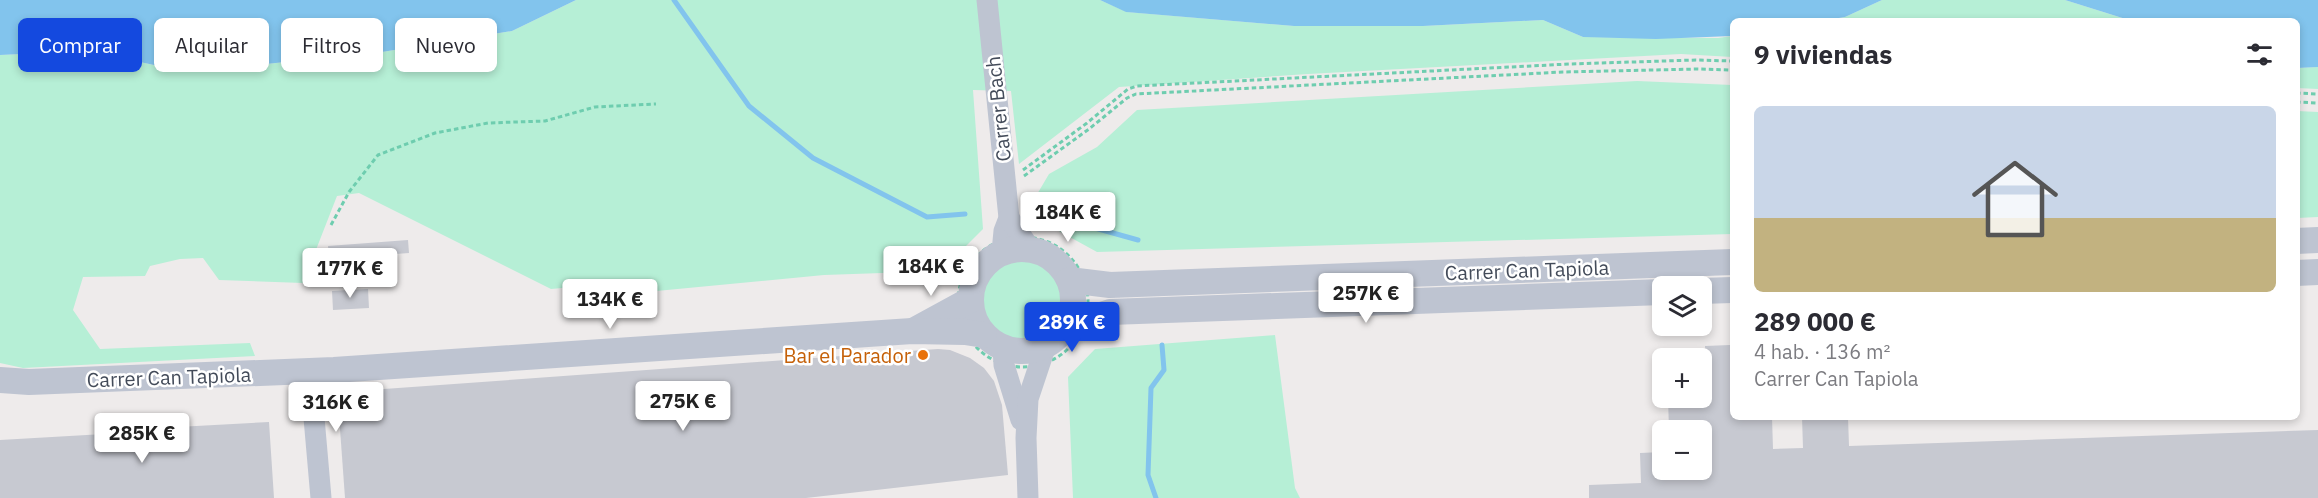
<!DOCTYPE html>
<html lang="es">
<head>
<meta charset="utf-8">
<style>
  :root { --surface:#fff; --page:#f7f7f7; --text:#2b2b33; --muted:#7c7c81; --line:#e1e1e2; --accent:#1449df }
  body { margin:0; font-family:"IBM Plex Sans",sans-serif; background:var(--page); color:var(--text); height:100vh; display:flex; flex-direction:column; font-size:22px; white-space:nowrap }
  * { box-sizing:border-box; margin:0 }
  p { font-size:20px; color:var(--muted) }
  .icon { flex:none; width:33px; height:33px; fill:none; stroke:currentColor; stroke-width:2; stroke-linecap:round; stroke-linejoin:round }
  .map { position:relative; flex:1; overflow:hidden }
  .panel { position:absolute; left:1730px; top:18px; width:570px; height:402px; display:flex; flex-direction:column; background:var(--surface); border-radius:9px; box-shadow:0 3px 9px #0003 }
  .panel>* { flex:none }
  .banner { position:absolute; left:18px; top:18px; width:570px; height:54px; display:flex; gap:12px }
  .buttons { position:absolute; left:1652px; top:276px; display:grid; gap:12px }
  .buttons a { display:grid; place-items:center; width:60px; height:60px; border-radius:9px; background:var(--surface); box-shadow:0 3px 9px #0003; font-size:30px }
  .price { position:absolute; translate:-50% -51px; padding:0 14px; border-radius:6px; background:#fff; color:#222; font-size:20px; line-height:39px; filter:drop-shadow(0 2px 3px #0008) }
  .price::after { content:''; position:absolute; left:50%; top:36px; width:18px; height:14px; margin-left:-9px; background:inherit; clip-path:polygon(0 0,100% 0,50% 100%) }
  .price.current { background:var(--accent); color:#fff }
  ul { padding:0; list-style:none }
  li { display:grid; align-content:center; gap:12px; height:318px; padding:0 24px }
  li+li { border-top:2px solid var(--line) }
  li span { display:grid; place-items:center; height:186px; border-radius:9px; color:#555 }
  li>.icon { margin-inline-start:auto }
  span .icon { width:108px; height:108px; fill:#fffc; stroke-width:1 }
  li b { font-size:26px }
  h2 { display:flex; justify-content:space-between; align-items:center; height:72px; padding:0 24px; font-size:26px }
  .chip { padding:0 21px; border-radius:9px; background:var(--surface); box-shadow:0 3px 9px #0003; font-size:21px; line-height:54px }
  .chip.current { background:var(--accent); color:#fff }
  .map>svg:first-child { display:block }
</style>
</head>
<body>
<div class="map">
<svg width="2318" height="498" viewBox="0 0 2318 498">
  <rect width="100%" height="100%" fill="#eeebeb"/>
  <g fill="#b6efd6">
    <polygon points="576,0 1100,0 1127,12 1294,26 1423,26 1543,20 1583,37 1718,38 1732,36 1732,57 1681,54 1308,74 1119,87 1019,164 1011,91 973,90 983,229 941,271 824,275 604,296 595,285 551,289 359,193 337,196 303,283 219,280 203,258 180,259 150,266 145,276 83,277 73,310 100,349 250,343 255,356 23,368 0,363 0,55 88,51 187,72 382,52 512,31"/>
    <polygon points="1882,0 2065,0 2132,21 1821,21 1845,17"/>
    <polygon points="2318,67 2318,89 2297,88 2296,68"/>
    <polygon points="1637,81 1732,85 1732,234 1097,252 1026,213 1049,174 1097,147 1137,110"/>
    <polygon points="2297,111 2318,112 2318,217 2297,218"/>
    <circle cx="1022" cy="300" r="42"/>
    <polygon points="1275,335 1295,488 1300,498 1073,498 1068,377 1095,349"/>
  </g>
  <g fill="#82c4ed">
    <polygon points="0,0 576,0 512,31 382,52 187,72 88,51 0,55"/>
    <polygon points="1100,0 1882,0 1845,17 1821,21 1732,21 1732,36 1656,39 1583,37 1543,20 1423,26 1294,26 1126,12"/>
    <polygon points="2065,0 2318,0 2318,67 2297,68 2296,21 2132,21"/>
  </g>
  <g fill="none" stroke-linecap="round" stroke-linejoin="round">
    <g stroke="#82c4ed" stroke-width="5">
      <polyline points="674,0 749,106 813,158 927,217 965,214"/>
      <polyline points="1052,216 1138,240"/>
      <polyline points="1156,498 1148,475 1151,388 1164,370 1162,345"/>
    </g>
  </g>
  <g fill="#c7c9d1">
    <polygon points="408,240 409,253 382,255 382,261 330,265 328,246"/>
    <polygon points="368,289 369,308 333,310 332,291"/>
    <polygon points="1730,345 1732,417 1772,417 1773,449 1803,448 1802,417 1848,417 1849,446 2318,430 2318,498 1589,498 1589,485 1641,483 1640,453 1662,452 1662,470 1701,470 1701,430 1669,430 1668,398 1707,398 1705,346"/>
    <polygon points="938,349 950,350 970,358 984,368 994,381 1002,405 1008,475 806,498 345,498 339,415 343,401 356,391"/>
    <polygon points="269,422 274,498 0,498 0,440 104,434 104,431"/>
  </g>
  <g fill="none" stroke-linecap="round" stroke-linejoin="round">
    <g stroke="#6ecdaf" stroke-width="3" stroke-dasharray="4.5 3" stroke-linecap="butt">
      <polyline points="2296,93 2318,94"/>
      <polyline points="2296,102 2318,103"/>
      <polyline points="1023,170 1087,123 1128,89 1137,86 1569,64 1696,60 1732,61"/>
      <polyline points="1024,176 1089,129 1127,98 1136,94 1563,72 1698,69 1732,70"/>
      <polyline points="331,225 349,192 378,155 435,133 488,123 545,121 595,107 656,104"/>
      <circle cx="1023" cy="302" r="65"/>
    </g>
    <g stroke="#bec4d1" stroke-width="21">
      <polyline points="987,0 1009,218 1004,231 1002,252"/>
      <polyline points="1009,218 1031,250"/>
      <polyline points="1003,348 1004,365 1021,420"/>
      <polyline points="310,372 321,498"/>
      <polyline points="1028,498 1026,438 1028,399 1046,345"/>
    </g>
    <g stroke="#bec4d1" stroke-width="26">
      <polyline points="2296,241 2318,240"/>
      <circle cx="1022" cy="300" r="51"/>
      <polyline points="2296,273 2318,272"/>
      <polyline points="1069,280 1110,285 1732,262"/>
      <polyline points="1701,291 1732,290"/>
      <polyline points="1065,327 1110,312 1662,292"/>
      <polyline points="915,330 970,300"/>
      <polyline points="0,380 29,382 334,370 912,331 965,332 984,335"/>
    </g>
  </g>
  <circle fill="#e8710a" stroke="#fff" stroke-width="2" cx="923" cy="355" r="6"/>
  <g text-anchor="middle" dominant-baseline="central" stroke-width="5" stroke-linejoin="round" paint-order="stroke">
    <g font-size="20" fill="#434b59" stroke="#fff">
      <text transform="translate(998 109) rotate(-96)">Carrer Bach</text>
      <text transform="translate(1527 270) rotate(-2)">Carrer Can Tapiola</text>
      <text transform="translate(169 377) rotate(-2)">Carrer Can Tapiola</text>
    </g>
    <g font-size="20" fill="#c56008" stroke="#fff" text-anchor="end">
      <text x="911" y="355">Bar el Parador</text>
    </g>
  </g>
</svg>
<div class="buttons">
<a><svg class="icon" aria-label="layers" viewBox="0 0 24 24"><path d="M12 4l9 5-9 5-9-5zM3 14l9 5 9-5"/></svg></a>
<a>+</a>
<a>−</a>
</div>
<b class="price" style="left:1068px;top:243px">184K €</b>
<b class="price" style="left:931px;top:297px">184K €</b>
<b class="price" style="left:350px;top:299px">177K €</b>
<b class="price" style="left:1366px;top:324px">257K €</b>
<b class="price" style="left:610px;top:330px">134K €</b>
<b class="price current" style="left:1072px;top:353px">289K €</b>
<b class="price" style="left:683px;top:432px">275K €</b>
<b class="price" style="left:336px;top:433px">316K €</b>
<b class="price" style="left:142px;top:464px">285K €</b>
<div class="banner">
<a class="chip current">Comprar</a>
<a class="chip">Alquilar</a>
<a class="chip">Filtros</a>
<a class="chip">Nuevo</a>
</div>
<section class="panel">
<h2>9 viviendas<svg class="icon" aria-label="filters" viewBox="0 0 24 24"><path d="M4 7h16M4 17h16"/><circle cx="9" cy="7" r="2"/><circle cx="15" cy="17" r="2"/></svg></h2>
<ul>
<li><span style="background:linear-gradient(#c9d6e8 60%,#c2b280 0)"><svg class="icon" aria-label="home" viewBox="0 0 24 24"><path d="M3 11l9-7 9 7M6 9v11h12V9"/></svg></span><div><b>289 000 €</b><p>4 hab. · 136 m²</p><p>Carrer Can Tapiola</p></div></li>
</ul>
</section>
</div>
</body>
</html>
